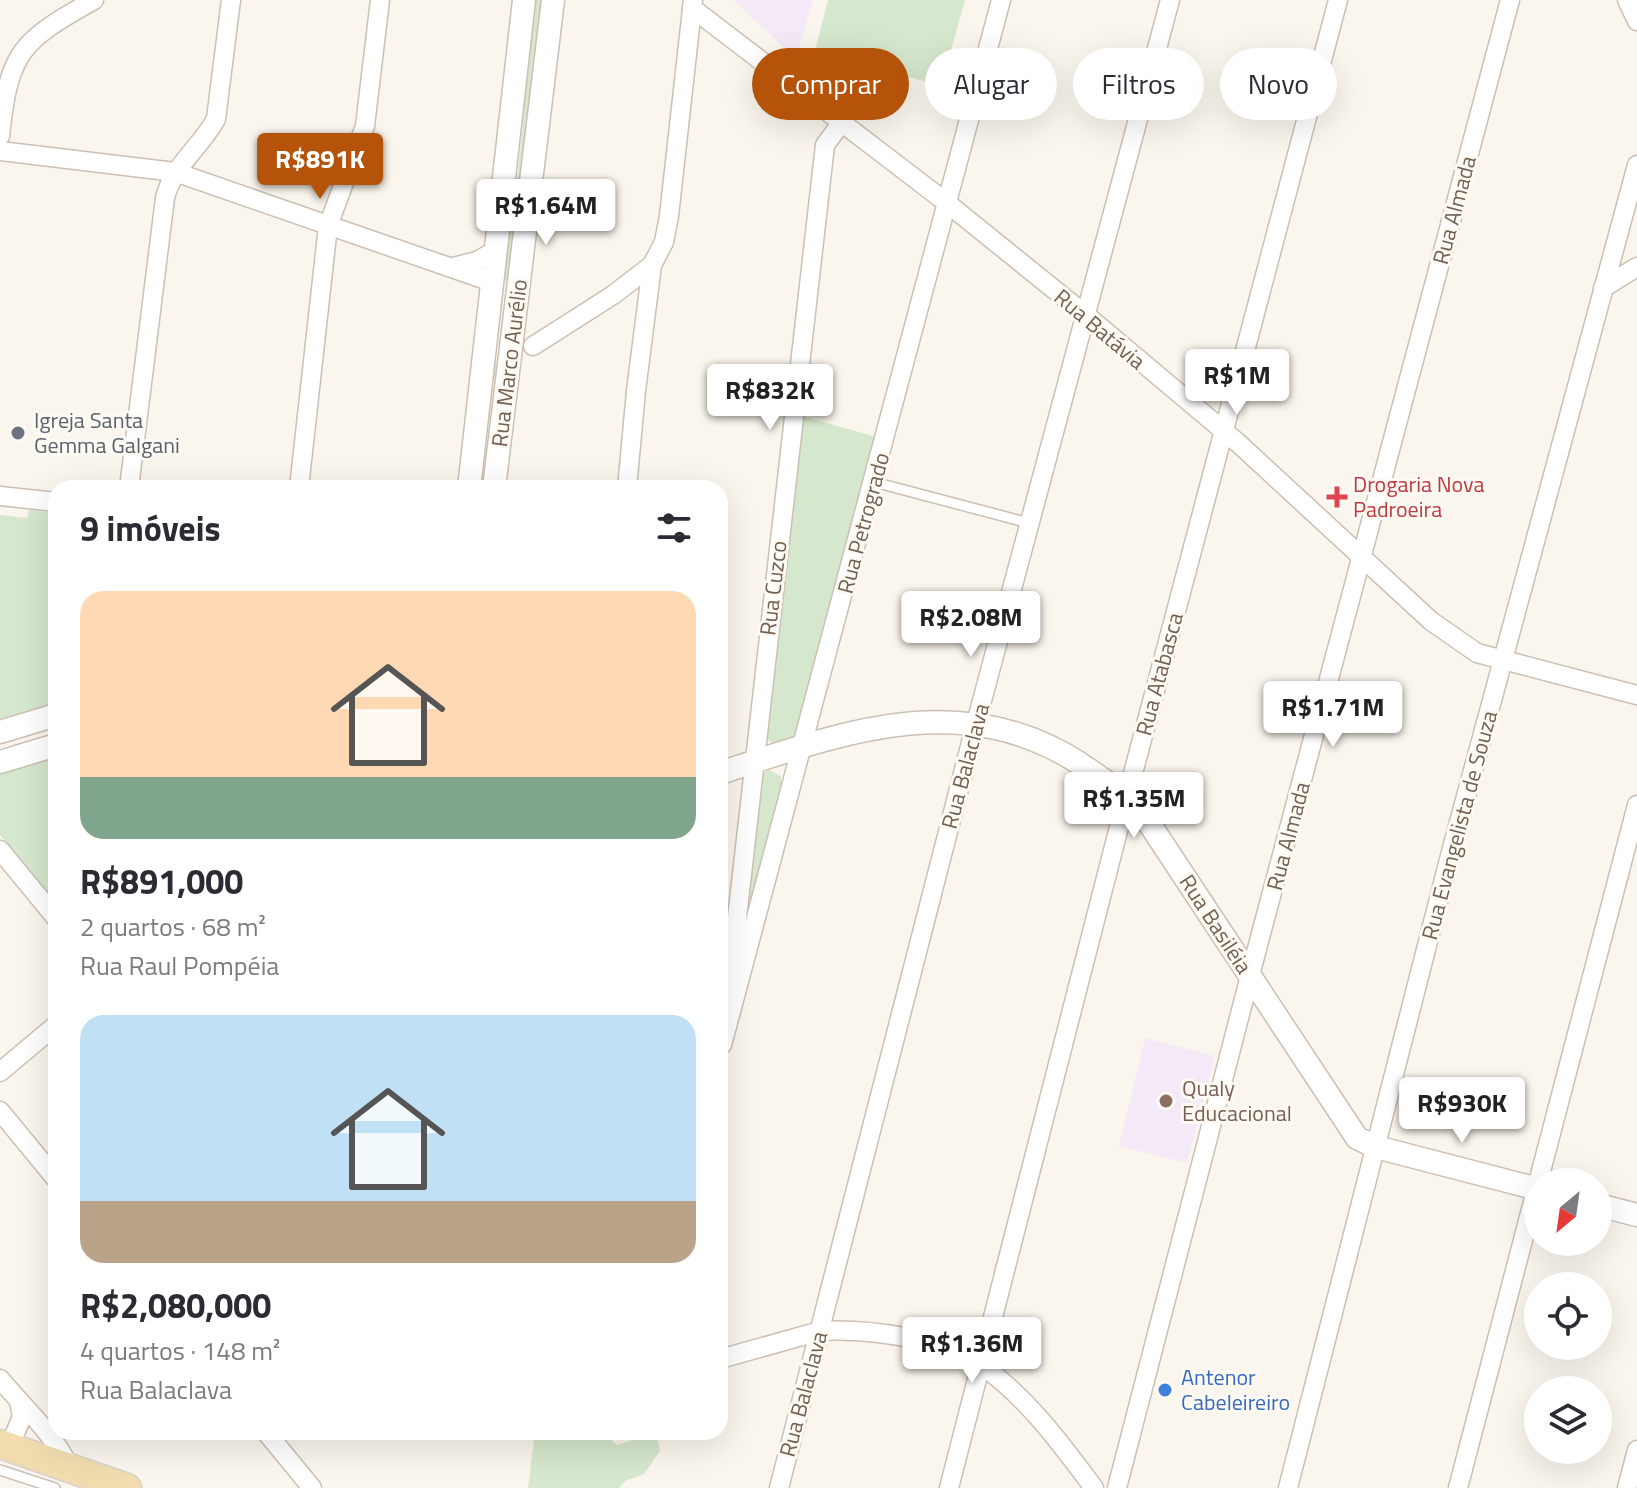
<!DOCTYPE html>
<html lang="pt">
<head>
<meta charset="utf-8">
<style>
  :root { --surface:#fff; --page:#f2f2f3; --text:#2b2b33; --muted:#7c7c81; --accent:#b45309 }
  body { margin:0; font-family:"Titillium Web",sans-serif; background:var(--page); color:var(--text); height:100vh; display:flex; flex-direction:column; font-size:30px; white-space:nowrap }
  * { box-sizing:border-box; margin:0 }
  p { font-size:26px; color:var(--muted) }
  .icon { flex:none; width:44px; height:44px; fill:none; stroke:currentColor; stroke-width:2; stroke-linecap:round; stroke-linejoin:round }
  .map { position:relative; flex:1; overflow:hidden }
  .sheet { position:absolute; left:48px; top:480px; width:680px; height:960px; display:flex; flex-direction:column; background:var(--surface); border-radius:24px; box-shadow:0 8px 32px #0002 }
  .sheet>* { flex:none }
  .top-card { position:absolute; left:752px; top:48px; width:760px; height:72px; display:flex; gap:16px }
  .needle { width:52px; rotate:209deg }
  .tools { position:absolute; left:1524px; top:1168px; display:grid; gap:16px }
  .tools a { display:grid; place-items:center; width:88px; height:88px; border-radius:50%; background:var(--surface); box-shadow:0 8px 32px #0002; font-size:40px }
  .price { position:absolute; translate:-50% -68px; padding:0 18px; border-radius:8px; background:#fff; color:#222; font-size:26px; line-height:52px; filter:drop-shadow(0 2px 4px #0008) }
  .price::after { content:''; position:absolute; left:50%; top:48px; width:24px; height:18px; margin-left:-12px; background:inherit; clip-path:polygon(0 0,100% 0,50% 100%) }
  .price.active { background:var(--accent); color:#fff }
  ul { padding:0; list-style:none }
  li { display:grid; align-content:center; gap:16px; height:424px; padding:0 32px }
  li span { display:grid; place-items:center; height:248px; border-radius:24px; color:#555 }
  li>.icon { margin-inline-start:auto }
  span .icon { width:144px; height:144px; fill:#fffc; stroke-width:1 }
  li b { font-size:34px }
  h2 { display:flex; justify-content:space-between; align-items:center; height:96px; padding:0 32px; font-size:34px }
  .pill { padding:0 28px; border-radius:36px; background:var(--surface); box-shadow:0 8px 32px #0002; font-size:28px; line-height:72px }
  .pill.active { background:var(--accent); color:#fff }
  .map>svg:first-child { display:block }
</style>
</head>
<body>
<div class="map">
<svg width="1637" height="1488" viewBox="0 0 1637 1488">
  <rect width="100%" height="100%" fill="#fbf6ed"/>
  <g fill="#f3e9f7">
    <polygon points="734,0 813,0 796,59 746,12"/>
    <polygon points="1145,1038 1215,1056 1187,1163 1119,1146"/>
  </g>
  <g fill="#d5e7cc">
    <polygon points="531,0 544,0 510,277 501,285 494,363 500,372 494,378 492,377 506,212 514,205 523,126 517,119"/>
    <polygon points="828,0 965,0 941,86 815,51"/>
    <polygon points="799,415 876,437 797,731 788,742 774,744 766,738"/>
    <polygon points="29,510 56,513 56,704 0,721 0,515 27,518"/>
    <polygon points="56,754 56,903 0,835 0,771"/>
    <polygon points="769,770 781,776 781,786 753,897 748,900 760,775"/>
    <polygon points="535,1432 610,1432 608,1437 617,1445 648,1435 658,1441 660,1451 644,1474 625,1481 619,1488 528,1488"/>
  </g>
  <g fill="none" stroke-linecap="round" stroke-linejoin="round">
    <defs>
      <g id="service">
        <polyline points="874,482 1029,523"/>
        <polyline points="0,1470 55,1488"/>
      </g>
      <g id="minor">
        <polyline points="1627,0 1637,21"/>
        <polyline points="692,8 947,203 1087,316 1237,442 1431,621 1477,653 1637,695"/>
        <path d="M0 136C9 51 21 41 94 0"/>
        <polyline points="0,151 175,172 492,282"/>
        <polyline points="453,267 477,261 496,250"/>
        <polyline points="1603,288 1637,267"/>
        <polyline points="533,346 613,295 652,265"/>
        <path d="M129 488 165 198C173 165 201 147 216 119L231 0"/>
        <polyline points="299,488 328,226 365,126 380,0"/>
        <polyline points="627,488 636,391 652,265 664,242 669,216 693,0"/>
        <polyline points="0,496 56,502"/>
        <polyline points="0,850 56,918"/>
        <polyline points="729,988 825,145 842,122"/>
        <polyline points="722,1045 1001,0"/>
        <polyline points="0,1072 56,1025"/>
        <polyline points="0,1111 56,1179"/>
        <path d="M720 1359 820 1331C865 1328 943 1338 981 1365 1027 1397 1061 1444 1094 1488"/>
        <path d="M0 1379C25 1409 53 1433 70 1468"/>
        <polyline points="266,1432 312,1488"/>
        <polyline points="9,1447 22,1417 19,1401"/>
        <polyline points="779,1488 976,723 1170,0"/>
        <polyline points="949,1488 1127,796 1338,0"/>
        <polyline points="1117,1488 1258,945 1510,0"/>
        <polyline points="1288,1488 1452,848 1637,165"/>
        <polyline points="1458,1488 1637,805"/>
        <polyline points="1627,1488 1637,1450"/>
      </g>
      <g id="tertiary">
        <polyline points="469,488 524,0"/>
        <polyline points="494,488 553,0"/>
        <polyline points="0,732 56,715"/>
        <polyline points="0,762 56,745"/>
        <path d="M720 773C841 733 961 687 1079 763 1104 780 1126 794 1145 817L1357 1138 1376 1147 1538 1189"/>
        <polyline points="1598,1205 1637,1215"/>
      </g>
      <polyline id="primary" points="0,1444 127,1488"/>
    </defs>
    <use href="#service" stroke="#ccbfb3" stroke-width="12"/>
    <use href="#minor" stroke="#ccbfb3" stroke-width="21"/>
    <use href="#tertiary" stroke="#ccbfb3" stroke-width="25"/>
    <use href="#primary" stroke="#d8d2cf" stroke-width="31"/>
    <use href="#service" stroke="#fff" stroke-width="9"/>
    <use href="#minor" stroke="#fff" stroke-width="18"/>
    <use href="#tertiary" stroke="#fff" stroke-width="22"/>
    <use href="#primary" stroke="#f0dcae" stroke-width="28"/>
  </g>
  <circle fill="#6b7280" stroke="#fdfaf3" stroke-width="3" cx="18" cy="433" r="8"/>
  <path fill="#e0444e" stroke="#fdfaf3" stroke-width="3" d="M1333 485h8v8h8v8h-8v8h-8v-8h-8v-8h8z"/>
  <circle fill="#8d6e63" stroke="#fdfaf3" stroke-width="3" cx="1166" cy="1101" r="8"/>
  <circle fill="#3f7fe0" stroke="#fdfaf3" stroke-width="3" cx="1165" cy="1390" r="8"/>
  <g text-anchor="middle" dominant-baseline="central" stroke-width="6" stroke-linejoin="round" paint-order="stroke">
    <g font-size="22" fill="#736052" stroke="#fdfaf3">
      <text transform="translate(1454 210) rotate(-75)">Rua Almada</text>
      <text transform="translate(1100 329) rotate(40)">Rua Batávia</text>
      <text transform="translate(509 363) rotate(-83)">Rua Marco Aurélio</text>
      <text transform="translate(863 523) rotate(-75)">Rua Petrogrado</text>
      <text transform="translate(773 588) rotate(-83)">Rua Cuzco</text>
      <text transform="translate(1159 674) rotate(-75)">Rua Atabasca</text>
      <text transform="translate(965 766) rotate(-75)">Rua Balaclava</text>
      <text transform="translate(1459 825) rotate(-75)">Rua Evangelista de Souza</text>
      <text transform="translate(1288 836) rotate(-75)">Rua Almada</text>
      <text transform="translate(1216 924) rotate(57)">Rua Basiléia</text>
      <text transform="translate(803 1394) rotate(-75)">Rua Balaclava</text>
    </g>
    <g font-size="22" fill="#5b616d" stroke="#fdfaf3" text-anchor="start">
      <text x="34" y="420">Igreja Santa<tspan x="34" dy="25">Gemma Galgani</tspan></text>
    </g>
    <g font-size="22" fill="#be3a42" stroke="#fdfaf3" text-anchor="start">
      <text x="1353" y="484">Drogaria Nova<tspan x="1353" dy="25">Padroeira</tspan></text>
    </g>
    <g font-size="22" fill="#785e54" stroke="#fdfaf3" text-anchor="start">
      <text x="1182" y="1088">Qualy<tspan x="1182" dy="25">Educacional</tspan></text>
    </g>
    <g font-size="22" fill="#366cbe" stroke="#fdfaf3" text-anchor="start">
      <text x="1181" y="1377">Antenor<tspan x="1181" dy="25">Cabeleireiro</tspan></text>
    </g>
  </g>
</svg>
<div class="tools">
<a><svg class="needle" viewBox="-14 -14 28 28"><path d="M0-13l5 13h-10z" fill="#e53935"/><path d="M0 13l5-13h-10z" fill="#7c7c81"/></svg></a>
<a><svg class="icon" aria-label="locate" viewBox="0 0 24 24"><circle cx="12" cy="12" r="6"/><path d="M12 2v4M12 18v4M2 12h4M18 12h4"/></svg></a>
<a><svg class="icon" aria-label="layers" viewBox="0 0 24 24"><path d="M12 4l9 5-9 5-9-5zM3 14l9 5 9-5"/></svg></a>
</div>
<b class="price active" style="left:320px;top:201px">R$891K</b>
<b class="price" style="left:546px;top:247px">R$1.64M</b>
<b class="price" style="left:1237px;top:417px">R$1M</b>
<b class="price" style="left:770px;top:432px">R$832K</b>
<b class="price" style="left:971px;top:659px">R$2.08M</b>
<b class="price" style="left:1333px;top:749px">R$1.71M</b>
<b class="price" style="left:1134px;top:840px">R$1.35M</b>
<b class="price" style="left:1462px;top:1145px">R$930K</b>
<b class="price" style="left:972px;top:1385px">R$1.36M</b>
<div class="top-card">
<a class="pill active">Comprar</a>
<a class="pill">Alugar</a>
<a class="pill">Filtros</a>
<a class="pill">Novo</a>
</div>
<section class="sheet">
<h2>9 imóveis<svg class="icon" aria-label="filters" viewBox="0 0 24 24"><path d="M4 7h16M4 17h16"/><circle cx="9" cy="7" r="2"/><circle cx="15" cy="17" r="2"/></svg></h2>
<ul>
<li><span style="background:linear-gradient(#ffd9b3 75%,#7fa58c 0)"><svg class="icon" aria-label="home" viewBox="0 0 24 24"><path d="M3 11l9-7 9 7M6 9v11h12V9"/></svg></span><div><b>R$891,000</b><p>2 quartos · 68 m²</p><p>Rua Raul Pompéia</p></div></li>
<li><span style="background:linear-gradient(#bfe0f5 75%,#b9a48a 0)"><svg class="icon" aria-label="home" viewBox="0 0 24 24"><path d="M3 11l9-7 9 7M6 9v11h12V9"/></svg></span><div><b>R$2,080,000</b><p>4 quartos · 148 m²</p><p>Rua Balaclava</p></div></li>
</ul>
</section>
</div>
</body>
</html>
